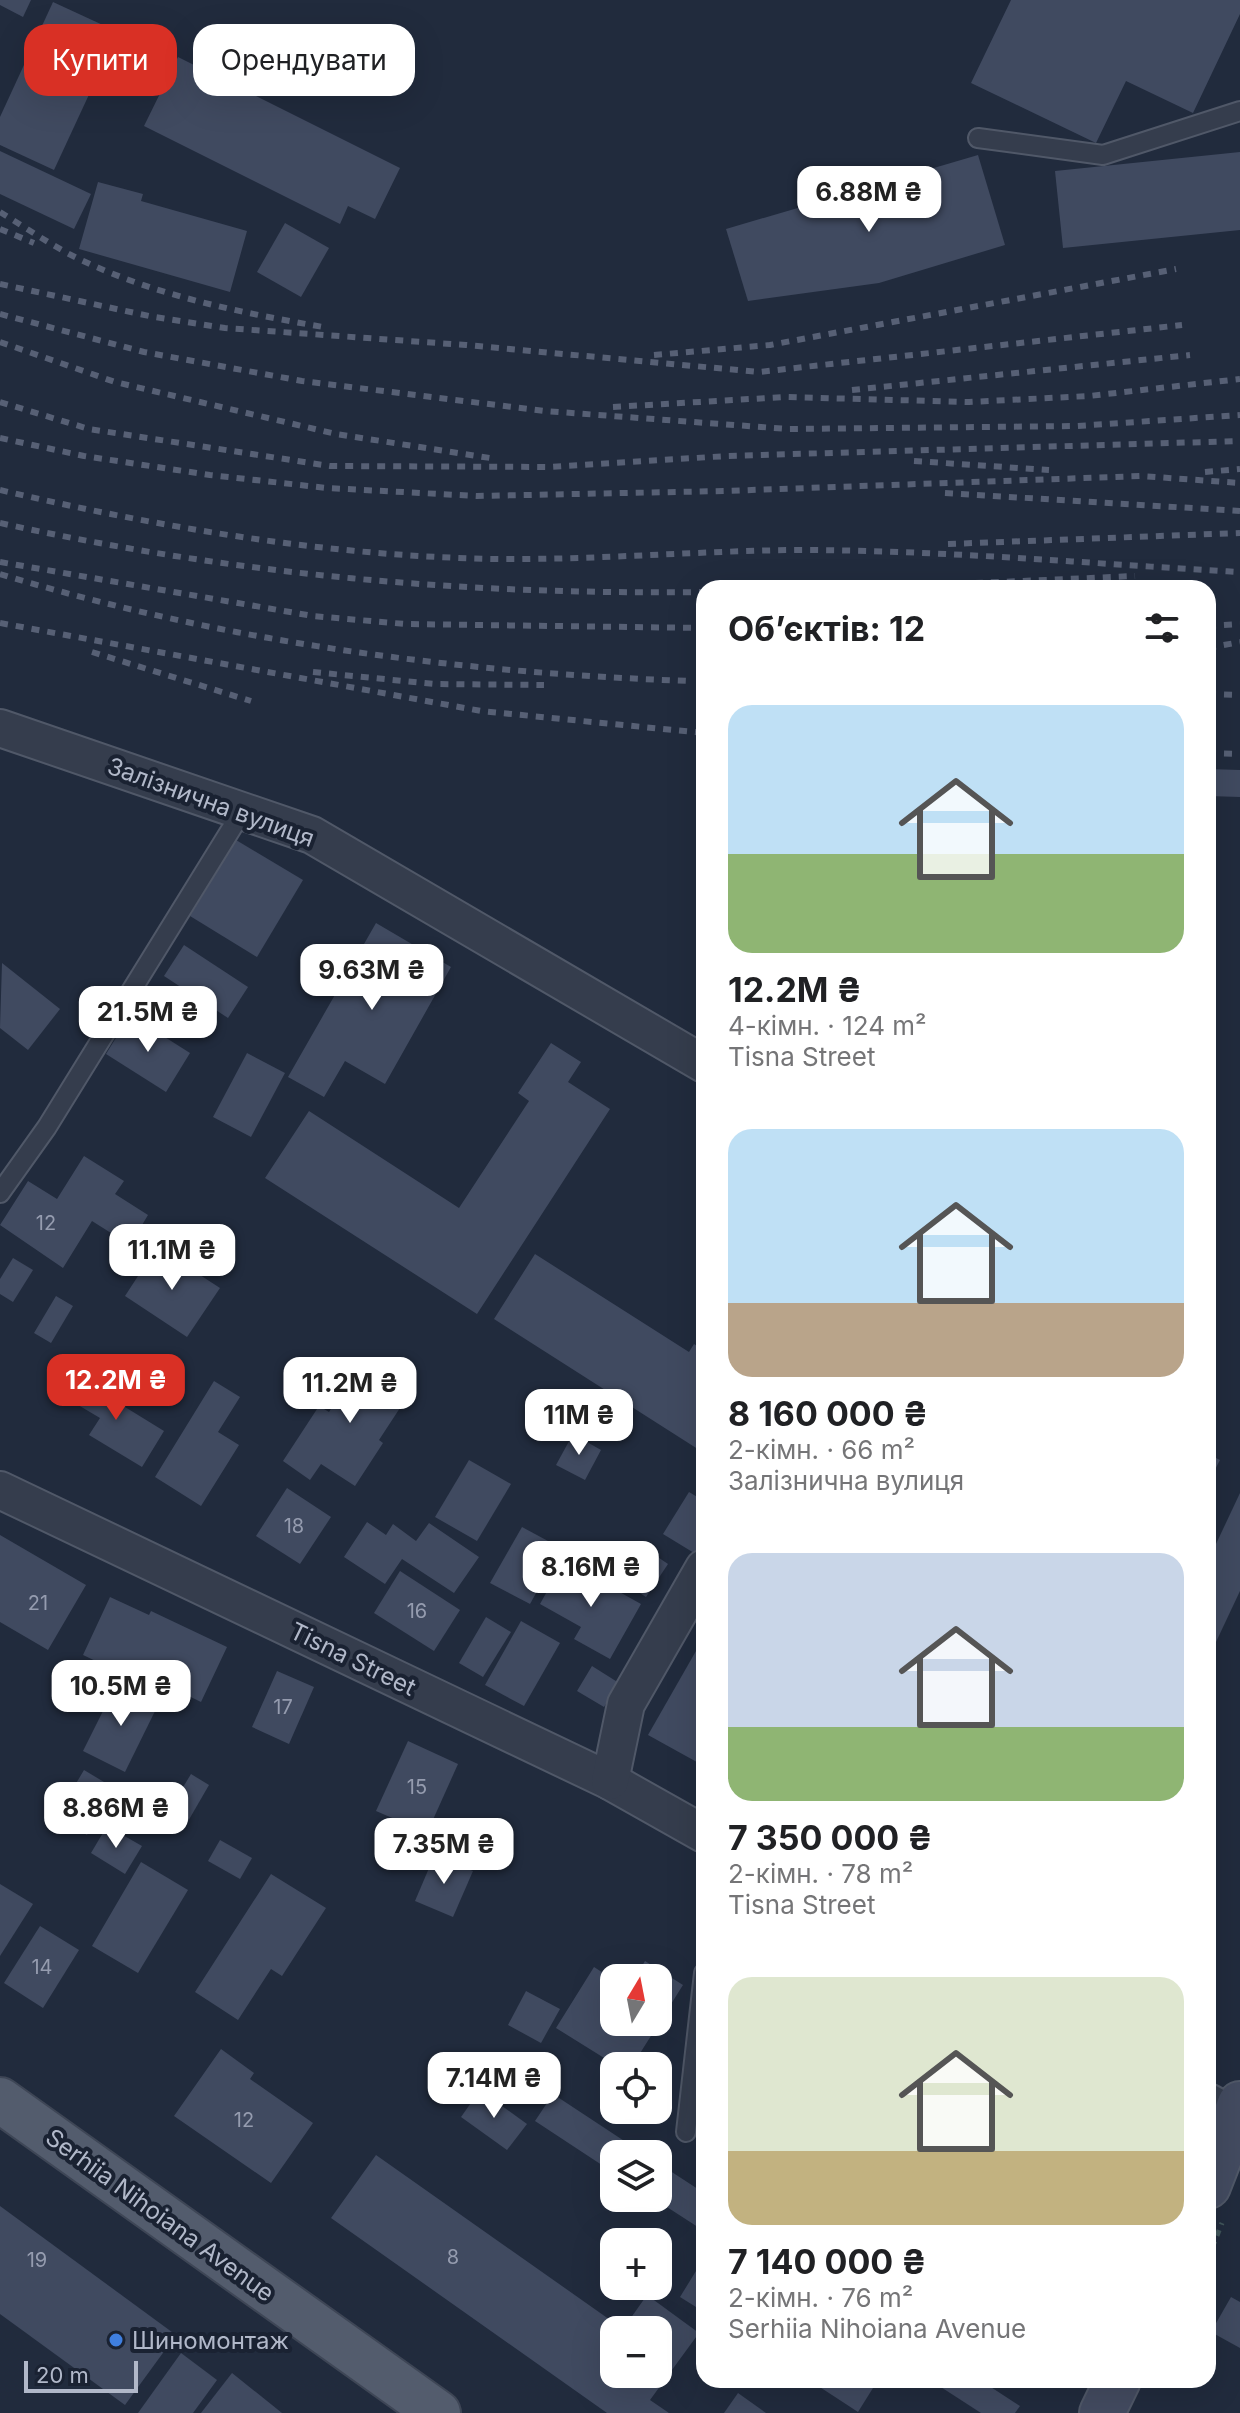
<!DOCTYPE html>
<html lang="uk">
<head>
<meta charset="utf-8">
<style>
  :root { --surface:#fff; --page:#f6f6f6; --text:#202124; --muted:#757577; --accent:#d93025 }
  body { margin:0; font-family:Inter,sans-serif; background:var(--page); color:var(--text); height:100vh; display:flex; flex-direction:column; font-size:30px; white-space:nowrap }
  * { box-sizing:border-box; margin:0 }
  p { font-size:26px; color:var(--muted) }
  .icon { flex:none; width:44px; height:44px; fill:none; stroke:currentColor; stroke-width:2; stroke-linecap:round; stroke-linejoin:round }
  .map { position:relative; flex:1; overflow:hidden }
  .details { position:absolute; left:696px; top:580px; width:520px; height:1808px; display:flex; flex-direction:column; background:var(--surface); border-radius:24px; box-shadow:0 8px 32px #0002 }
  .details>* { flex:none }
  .hud { position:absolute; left:24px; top:24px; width:552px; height:72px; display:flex; gap:16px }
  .needle { width:52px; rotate:10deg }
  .fabs { position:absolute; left:600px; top:1964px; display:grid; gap:16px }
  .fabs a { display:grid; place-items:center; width:72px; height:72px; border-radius:16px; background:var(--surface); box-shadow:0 8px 32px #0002; font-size:40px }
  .scale { position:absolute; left:24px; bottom:20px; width:114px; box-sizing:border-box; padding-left:8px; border:4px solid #b1b8c9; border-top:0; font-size:22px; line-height:28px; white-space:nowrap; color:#b1b8c9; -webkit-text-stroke:6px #1a2232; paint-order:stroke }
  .price { position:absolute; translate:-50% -68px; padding:0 18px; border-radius:16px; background:#fff; color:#222; font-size:26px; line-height:52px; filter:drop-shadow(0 2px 4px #0008) }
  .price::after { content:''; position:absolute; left:50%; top:48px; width:24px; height:18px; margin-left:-12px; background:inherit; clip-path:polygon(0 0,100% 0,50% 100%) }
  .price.on { background:var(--accent); color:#fff }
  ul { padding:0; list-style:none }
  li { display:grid; align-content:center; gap:16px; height:424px; padding:0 32px }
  li span { display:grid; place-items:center; height:248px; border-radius:24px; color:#555 }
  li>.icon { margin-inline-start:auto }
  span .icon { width:144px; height:144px; fill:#fffc; stroke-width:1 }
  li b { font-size:34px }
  h2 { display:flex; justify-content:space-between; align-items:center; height:96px; padding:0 32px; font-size:34px }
  .tag { padding:0 28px; border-radius:24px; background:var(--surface); box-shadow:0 8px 32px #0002; font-size:28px; line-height:72px }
  .tag.on { background:var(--accent); color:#fff }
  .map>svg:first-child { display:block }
</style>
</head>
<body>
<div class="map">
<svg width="1240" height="2413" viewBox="0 0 1240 2413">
  <rect width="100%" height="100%" fill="#212b3d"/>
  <g fill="#404a60" fill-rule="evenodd">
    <polygon points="0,0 31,0 23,17 0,5"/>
    <polygon points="1011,0 1240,0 1240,14 1193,113 1126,81 1096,143 971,83"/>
    <polygon points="53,2 118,32 54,170 0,145 0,117"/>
    <polygon points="178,57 400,168 375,219 348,206 340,224 144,126"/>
    <polygon points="0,151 91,194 74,229 0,194"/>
    <polygon points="1240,152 1240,230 1063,248 1055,171"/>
    <polygon points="978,155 1005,245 879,283 748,301 726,229"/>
    <polygon points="98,182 143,194 141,201 247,231 230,292 79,249"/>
    <polygon points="285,223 329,248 301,297 257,272"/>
    <polygon points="1208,769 1240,770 1240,797 1208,796"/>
    <polygon points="236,840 303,880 257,957 190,916"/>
    <polygon points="376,923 451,967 385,1084 345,1061 324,1097 288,1077"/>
    <polygon points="184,945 248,987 228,1018 164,976"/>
    <polygon points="2,963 60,1009 28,1050 0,1028"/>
    <polygon points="130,1015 190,1053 166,1092 106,1054"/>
    <polygon points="551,1043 581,1062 568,1082 610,1109 477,1314 265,1178 309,1111 459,1208 529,1101 518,1093"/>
    <polygon points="247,1053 285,1073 251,1137 213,1117"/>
    <polygon points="84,1156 124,1181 115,1194 148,1215 130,1245 92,1221 63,1268 0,1225 28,1181 57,1199"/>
    <polygon points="157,1247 220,1288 187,1337 125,1296"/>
    <polygon points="535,1254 689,1352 694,1344 700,1348 704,1341 704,1453 494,1319"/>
    <polygon points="13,1258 33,1270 13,1302 0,1294 0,1279"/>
    <polygon points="56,1296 73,1306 51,1343 34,1333"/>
    <polygon points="365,1357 413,1388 379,1440 383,1443 355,1486 321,1464 310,1480 283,1461 319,1406 329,1412"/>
    <polygon points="83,1374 128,1402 125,1407 164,1431 142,1467 89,1435 100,1418 68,1399"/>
    <polygon points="214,1381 240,1397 218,1432 239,1445 201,1506 155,1477"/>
    <polygon points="573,1434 601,1450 585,1480 556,1465"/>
    <polygon points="1208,1454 1220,1460 1208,1483"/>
    <polygon points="469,1460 511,1484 477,1541 435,1517"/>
    <polygon points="287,1488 331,1517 300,1564 256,1536"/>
    <polygon points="689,1492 704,1501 704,1547 699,1556 663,1534"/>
    <polygon points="1240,1493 1240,1591 1208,1659 1208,1561"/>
    <polygon points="367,1522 386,1535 393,1524 416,1541 429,1523 479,1557 454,1593 402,1559 385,1584 344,1557"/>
    <polygon points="522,1527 561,1548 530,1604 490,1583"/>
    <polygon points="0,1535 86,1585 48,1650 0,1622"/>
    <polygon points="634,1541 668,1564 646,1597 612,1575"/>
    <polygon points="564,1561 641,1604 610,1659 574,1639 581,1627 540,1604"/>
    <polygon points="400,1571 460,1610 434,1651 374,1613"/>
    <polygon points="110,1597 149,1615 151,1611 227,1647 201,1702 125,1665 121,1673 83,1655"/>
    <polygon points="486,1617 511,1632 483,1677 459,1663"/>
    <polygon points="521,1621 560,1643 524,1706 485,1685"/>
    <polygon points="704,1637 704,1766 648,1735"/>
    <polygon points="592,1666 619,1683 604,1707 577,1691"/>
    <polygon points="277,1671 314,1687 289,1744 252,1727"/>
    <polygon points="116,1685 158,1705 125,1772 83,1751"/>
    <polygon points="408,1741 458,1764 427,1833 376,1811"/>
    <polygon points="84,1770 114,1788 87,1835 56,1817"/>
    <polygon points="191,1774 209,1785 187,1823 168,1812"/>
    <polygon points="107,1826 142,1846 125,1874 91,1853"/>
    <polygon points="220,1840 252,1858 240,1879 208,1861"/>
    <polygon points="435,1854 473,1871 453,1917 415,1901"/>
    <polygon points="141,1862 188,1890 138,1973 92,1946"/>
    <polygon points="271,1874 326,1908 282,1976 271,1969 238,2020 195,1992"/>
    <polygon points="0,1884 33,1904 0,1956"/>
    <polygon points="40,1926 79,1950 43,2008 4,1983"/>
    <polygon points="645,1961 683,1985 632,2066 617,2066 556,2028 594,1967 614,1980 614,2022 658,2022 658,1978 635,1978"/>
    <polygon points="526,1991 560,2009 541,2043 508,2025"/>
    <polygon points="221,2049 254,2073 250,2079 313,2123 271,2183 174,2116"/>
    <polygon points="480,2090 527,2124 507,2150 461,2117"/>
    <polygon points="553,2094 644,2154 614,2154 614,2173 535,2121"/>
    <path d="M376 2155 623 2329 647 2295 699 2333 650 2400 669 2413H607L331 2218ZM614 2330H658V2374H614Z"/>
    <polygon points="658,2163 704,2193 704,2231 653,2198 658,2198"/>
    <polygon points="0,2206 176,2335 125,2405 0,2314"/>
    <polygon points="704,2258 704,2312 680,2297"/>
    <polygon points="1231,2297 1240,2302 1240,2348 1211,2332"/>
    <polygon points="181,2353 217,2380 193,2413 138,2413"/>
    <polygon points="232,2373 282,2413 201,2413"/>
    <polygon points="809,2380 878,2380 858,2412"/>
    <polygon points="930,2380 980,2380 1020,2406 1015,2413 981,2413"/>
    <polygon points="738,2393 766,2413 724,2413"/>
  </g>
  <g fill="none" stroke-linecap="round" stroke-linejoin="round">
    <defs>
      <g id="service">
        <polyline points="978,138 1103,155 1240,111"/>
        <polyline points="0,1193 47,1127 243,810"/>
        <polyline points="686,2132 704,1973"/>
      </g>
      <g id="minor">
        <polyline points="0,728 312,835 704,1064"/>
        <polyline points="0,1490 610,1781 704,1834"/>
        <polyline points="610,1781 626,1704 704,1568"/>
        <polyline points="1208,2102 1236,2117"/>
      </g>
      <g id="secondary">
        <polyline points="1208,2186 1240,2104"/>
        <polyline points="1102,2413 1118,2380"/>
      </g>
      <polyline id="primary" points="0,2100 438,2413"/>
    </defs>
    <use href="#service" stroke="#505868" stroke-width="22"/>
    <use href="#minor" stroke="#505868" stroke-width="40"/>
    <use href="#secondary" stroke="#505868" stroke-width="48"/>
    <use href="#primary" stroke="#3e4656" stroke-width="48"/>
    <polyline stroke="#41565b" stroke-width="5" stroke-dasharray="6 6" stroke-linecap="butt" points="1208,2258 1222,2223"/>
    <use href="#service" stroke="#353d4d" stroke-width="18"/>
    <use href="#minor" stroke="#353d4d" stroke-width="36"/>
    <use href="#secondary" stroke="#434b60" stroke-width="44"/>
    <use href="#primary" stroke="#535c6d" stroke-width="44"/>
    <g stroke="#576075" stroke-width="6" stroke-dasharray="8 8" stroke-linecap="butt">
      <path d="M0 212C23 226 45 241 69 254 147 294 237 312 323 327"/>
      <polyline points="0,229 34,243"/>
      <polyline points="0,284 149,316 225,328 466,345 759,372 1182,325"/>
      <polyline points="0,314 144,352 302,381 545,411 788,429 1077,426 1240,415"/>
      <polyline points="0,342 115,382 336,434 490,458"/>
      <polyline points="654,355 770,345 1176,269"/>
      <polyline points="852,390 1190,355"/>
      <polyline points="0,402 89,429 330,466 550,467 727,456 1240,441"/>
      <polyline points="613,407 785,397 969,402 1089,396 1240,379"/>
      <polyline points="0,438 84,456 210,475 327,488 477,496 724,491 1141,476 1240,483"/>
      <polyline points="914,461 1049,470"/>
      <polyline points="1205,472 1240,469"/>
      <path d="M0 490C163 528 328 556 495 559 596 560 696 551 796 550 944 550 1092 564 1240 572"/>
      <polyline points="945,493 1240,511"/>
      <path d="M0 523C237 575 462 595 704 592"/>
      <polyline points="948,544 1240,533"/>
      <polyline points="0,562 313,616 405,624 704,628"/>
      <path d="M0 574C224 642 458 673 691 681"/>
      <polyline points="863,588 1135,576"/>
      <polyline points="0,623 481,711 704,733"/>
      <polyline points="1208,626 1240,624"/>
      <polyline points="1208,648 1240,642"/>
      <polyline points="92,652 251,701"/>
      <polyline points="313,672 434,684 544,685"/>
      <polyline points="1208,694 1240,695"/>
      <polyline points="1208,753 1240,754"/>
    </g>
  </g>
  <circle fill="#3f7fe0" stroke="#1a2232" stroke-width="3" cx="116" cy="2340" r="8"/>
  <g text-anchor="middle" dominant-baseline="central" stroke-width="8" stroke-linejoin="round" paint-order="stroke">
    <g font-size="20" fill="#959caf">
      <text x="46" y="1223">12</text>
      <text x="294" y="1526">18</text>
      <text x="38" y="1603">21</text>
      <text x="417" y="1611">16</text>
      <text x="283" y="1707">17</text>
      <text x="417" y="1787">15</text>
      <text x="42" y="1967">14</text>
      <text x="244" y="2120">12</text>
      <text x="453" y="2257">8</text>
      <text x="37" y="2260">19</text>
    </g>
    <g font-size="24" fill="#b1b8c9" stroke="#1a2232">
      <text transform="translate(211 802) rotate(20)">Залізнична вулиця</text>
      <text transform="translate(353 1659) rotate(26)">Tisna Street</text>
      <text transform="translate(160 2215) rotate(36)">Serhiia Nihoiana Avenue</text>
    </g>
    <g font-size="24" fill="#b1b8c9" stroke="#1a2232" text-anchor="start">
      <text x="132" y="2340">Шиномонтаж</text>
    </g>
  </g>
</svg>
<div class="fabs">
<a><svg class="needle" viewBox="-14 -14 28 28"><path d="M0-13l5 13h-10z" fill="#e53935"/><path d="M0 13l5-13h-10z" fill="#757577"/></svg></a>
<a><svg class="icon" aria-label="locate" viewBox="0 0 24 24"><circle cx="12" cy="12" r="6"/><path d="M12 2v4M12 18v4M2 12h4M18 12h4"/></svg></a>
<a><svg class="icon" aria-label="layers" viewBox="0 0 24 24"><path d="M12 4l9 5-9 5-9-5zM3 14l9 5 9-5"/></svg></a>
<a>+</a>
<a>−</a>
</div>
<div class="scale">20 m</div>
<b class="price" style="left:869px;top:234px">6.88M ₴</b>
<b class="price" style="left:372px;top:1012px">9.63M ₴</b>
<b class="price" style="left:148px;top:1054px">21.5M ₴</b>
<b class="price" style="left:172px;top:1292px">11.1M ₴</b>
<b class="price on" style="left:116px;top:1422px">12.2M ₴</b>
<b class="price" style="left:350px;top:1425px">11.2M ₴</b>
<b class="price" style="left:579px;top:1457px">11M ₴</b>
<b class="price" style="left:591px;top:1609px">8.16M ₴</b>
<b class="price" style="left:121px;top:1728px">10.5M ₴</b>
<b class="price" style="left:116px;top:1850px">8.86M ₴</b>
<b class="price" style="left:444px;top:1886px">7.35M ₴</b>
<b class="price" style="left:494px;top:2120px">7.14M ₴</b>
<div class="hud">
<a class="tag on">Купити</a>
<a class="tag">Орендувати</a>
</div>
<section class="details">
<h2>Об’єктів: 12<svg class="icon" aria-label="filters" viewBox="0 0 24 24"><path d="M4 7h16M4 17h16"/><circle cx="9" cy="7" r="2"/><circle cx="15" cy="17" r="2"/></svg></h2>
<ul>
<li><span style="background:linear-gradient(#bfe0f5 60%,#8fb573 0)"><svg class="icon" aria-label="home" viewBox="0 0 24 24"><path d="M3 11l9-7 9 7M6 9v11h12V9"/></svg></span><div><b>12.2M ₴</b><p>4-кімн. · 124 m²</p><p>Tisna Street</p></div></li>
<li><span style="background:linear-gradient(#bfe0f5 70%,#b9a48a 0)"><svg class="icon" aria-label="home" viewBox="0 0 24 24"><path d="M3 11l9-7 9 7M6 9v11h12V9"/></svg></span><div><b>8 160 000 ₴</b><p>2-кімн. · 66 m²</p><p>Залізнична вулиця</p></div></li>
<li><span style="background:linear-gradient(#c9d6e8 70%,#8fb573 0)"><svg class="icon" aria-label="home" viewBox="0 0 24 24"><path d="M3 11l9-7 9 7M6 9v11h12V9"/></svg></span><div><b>7 350 000 ₴</b><p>2-кімн. · 78 m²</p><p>Tisna Street</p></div></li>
<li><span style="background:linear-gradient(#dfe7d0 70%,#c2b280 0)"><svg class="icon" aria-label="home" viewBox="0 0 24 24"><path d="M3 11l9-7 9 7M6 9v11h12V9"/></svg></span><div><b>7 140 000 ₴</b><p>2-кімн. · 76 m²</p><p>Serhiia Nihoiana Avenue</p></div></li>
</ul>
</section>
</div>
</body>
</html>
